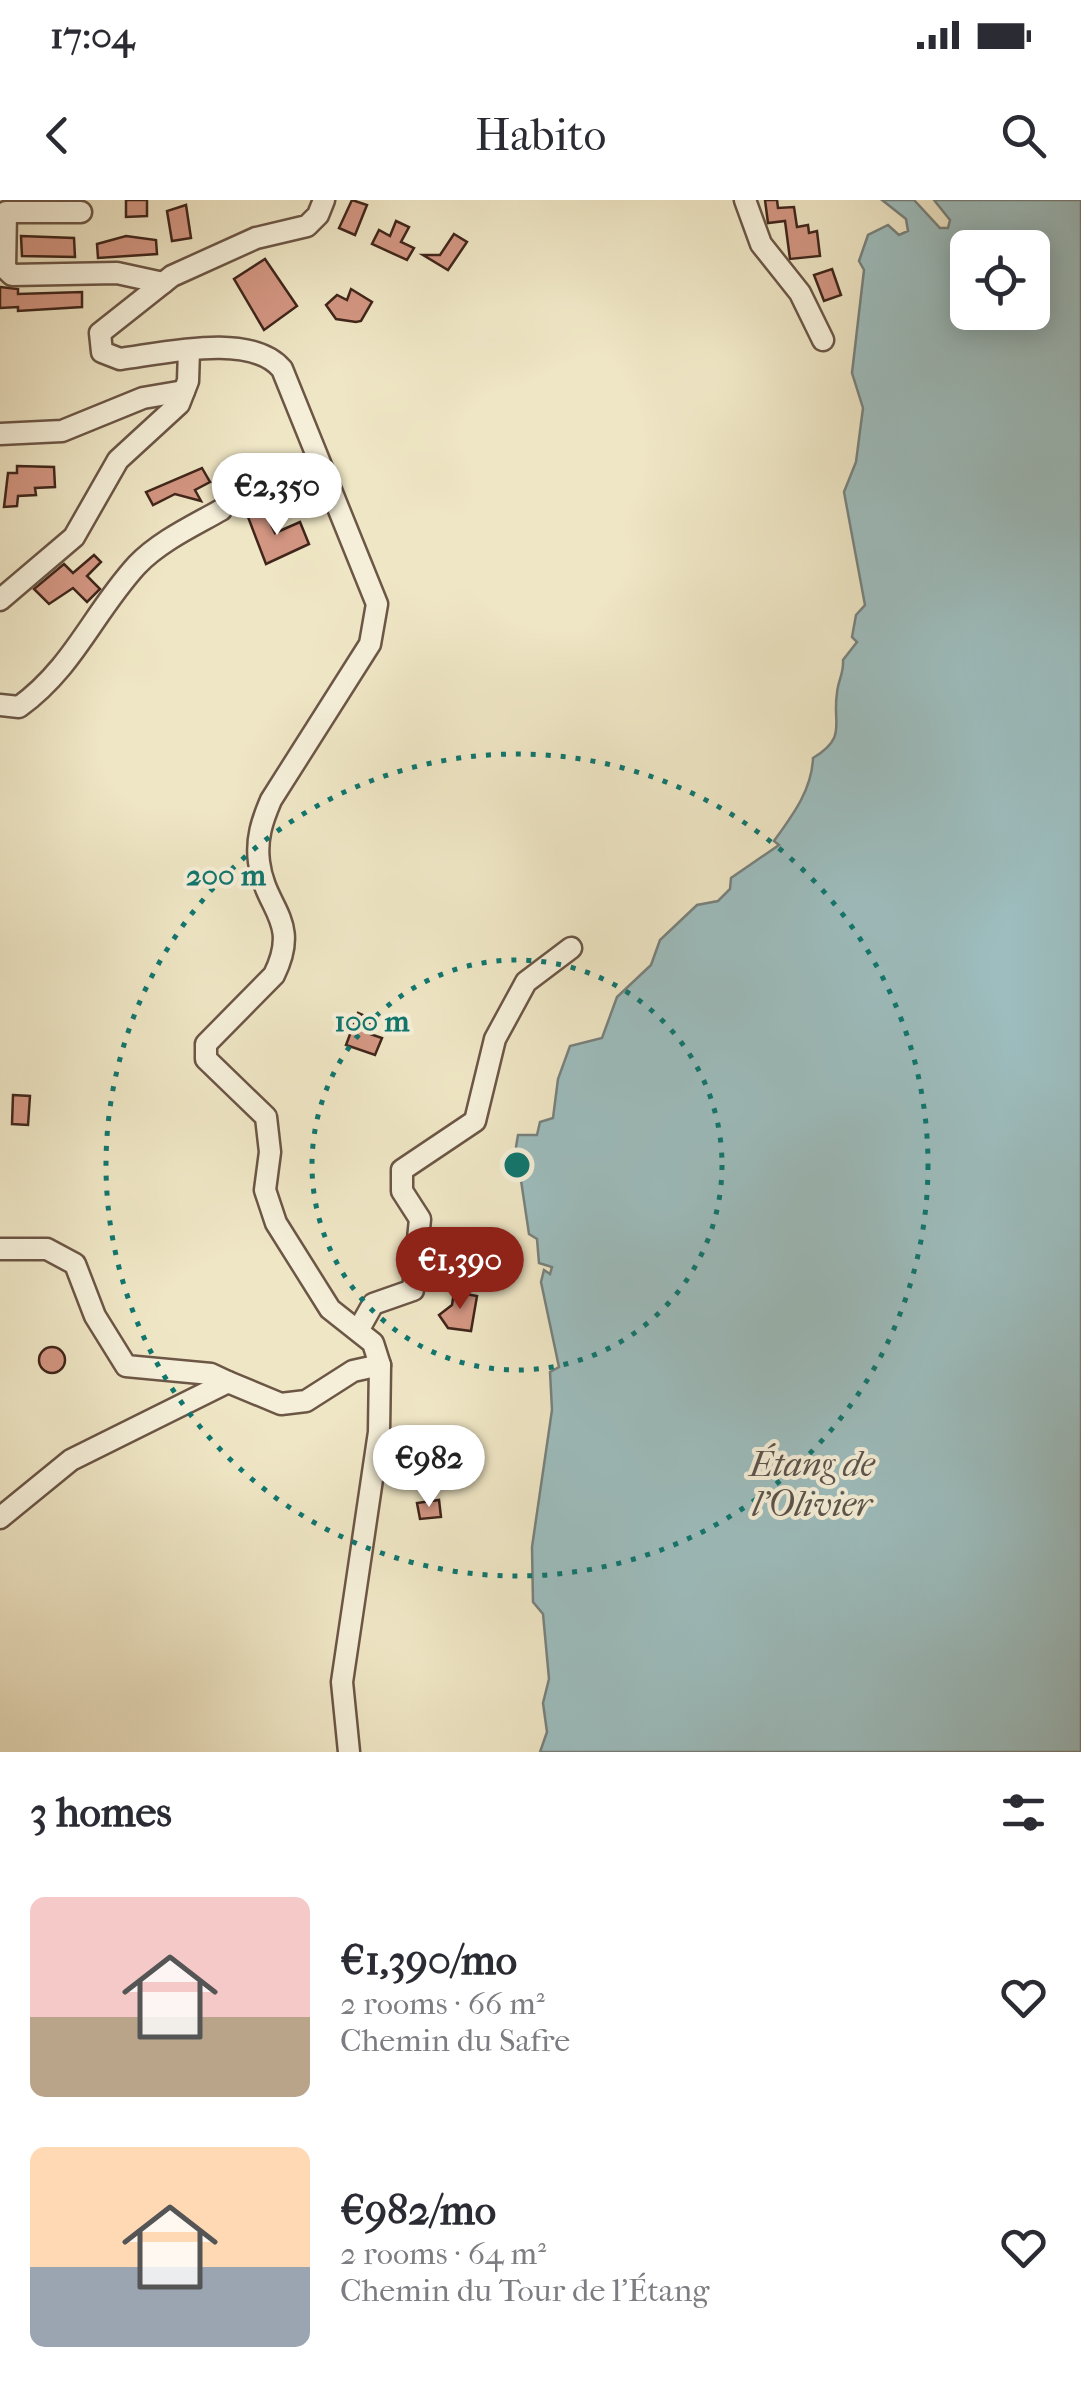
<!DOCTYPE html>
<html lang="en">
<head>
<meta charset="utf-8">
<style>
  :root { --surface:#fff; --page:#f7f7f7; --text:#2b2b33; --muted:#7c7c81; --accent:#8f2418 }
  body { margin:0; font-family:"IM FELL French Canon",serif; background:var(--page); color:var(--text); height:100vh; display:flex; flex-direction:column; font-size:38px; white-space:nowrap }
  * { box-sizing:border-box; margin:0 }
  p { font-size:32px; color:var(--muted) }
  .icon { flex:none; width:55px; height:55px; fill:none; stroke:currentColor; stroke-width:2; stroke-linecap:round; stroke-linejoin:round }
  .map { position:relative; height:1552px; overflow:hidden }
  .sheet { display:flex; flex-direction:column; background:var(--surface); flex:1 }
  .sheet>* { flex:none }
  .controls { position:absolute; left:950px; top:30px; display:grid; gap:20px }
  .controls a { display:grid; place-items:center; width:100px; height:100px; border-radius:15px; background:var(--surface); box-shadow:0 5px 25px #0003; font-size:50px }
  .price { position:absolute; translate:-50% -85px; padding:0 22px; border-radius:35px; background:#fff; color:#222; font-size:32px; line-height:65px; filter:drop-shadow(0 2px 5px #0008) }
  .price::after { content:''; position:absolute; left:50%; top:60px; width:30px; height:22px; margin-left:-15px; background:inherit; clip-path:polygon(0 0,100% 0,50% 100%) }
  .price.active { background:var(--accent); color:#fff }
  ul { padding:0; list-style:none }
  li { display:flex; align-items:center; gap:30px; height:250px; padding:0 30px }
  li span { display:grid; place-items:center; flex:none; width:280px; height:200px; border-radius:15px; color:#555 }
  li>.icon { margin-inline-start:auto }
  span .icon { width:120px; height:120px; fill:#fffc; stroke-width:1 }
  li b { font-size:42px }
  h2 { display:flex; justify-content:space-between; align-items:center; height:120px; padding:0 30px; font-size:42px }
  .status { display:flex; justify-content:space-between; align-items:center; height:70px; padding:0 50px; background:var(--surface); direction:ltr }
  .status svg { height:28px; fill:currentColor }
  header { display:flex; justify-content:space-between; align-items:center; height:130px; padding:0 30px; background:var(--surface); font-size:45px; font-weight:600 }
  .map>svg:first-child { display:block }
</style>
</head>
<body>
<div class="status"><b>17:04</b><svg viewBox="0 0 49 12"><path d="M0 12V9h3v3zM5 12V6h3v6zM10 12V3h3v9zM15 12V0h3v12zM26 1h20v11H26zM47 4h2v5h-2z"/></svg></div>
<header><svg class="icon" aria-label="back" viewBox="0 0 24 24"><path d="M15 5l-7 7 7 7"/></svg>Habito<svg class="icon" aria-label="search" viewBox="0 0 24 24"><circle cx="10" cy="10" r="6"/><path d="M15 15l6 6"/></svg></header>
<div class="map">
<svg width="1081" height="1552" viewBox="0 0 1081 1552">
  <rect width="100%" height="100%" fill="#efe6c5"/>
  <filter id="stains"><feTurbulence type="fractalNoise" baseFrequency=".002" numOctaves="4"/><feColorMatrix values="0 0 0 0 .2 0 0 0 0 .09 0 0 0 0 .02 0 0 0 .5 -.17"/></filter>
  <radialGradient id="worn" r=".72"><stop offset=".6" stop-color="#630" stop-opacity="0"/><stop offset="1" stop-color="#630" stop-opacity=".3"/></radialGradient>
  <path fill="#9dbdbe" stroke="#78817d" stroke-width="2.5" fill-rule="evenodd" d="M882 0H914L940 28H948L950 20 934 0H1081V1552H540L547 1532 543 1503 549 1479 543 1414 533 1402 532 1347 552 1210 550 1172 559 1167 541 1082 544 1070 550 1074 552 1067 539 1063 537 1039 529 1034 516 947 518 935H537L540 922 553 918 558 879 570 846 602 838 617 797 651 765 660 740 697 705 718 701 730 689 731 678 779 645 774 641C792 616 812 590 813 558 848 537 832 524 837 493 838 480 844 474 843 460L857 442 852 437 856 415 865 405 844 292 856 262 863 208 852 173 864 70 859 61 868 35 888 25 899 35 908 31 906 19ZM968 48H1032V112H968Z"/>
  <g fill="#d39682" stroke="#40261b" stroke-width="2.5">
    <polygon points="126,0 147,0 147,16 126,17"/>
    <polygon points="352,0 367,5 355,35 339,28"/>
    <polygon points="765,0 777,0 778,8 794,7 797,27 808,25 809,33 817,31 820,56 790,59 785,21 768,23"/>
    <polygon points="186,5 191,38 172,41 167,11"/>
    <polygon points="396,21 409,27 401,42 414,48 407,60 372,44 379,30 390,36"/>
    <polygon points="454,34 467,42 448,70 423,55 440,55"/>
    <polygon points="21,36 74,38 75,57 22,56"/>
    <polygon points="126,36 156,40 157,54 98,58 97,44"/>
    <polygon points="265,59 297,106 264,130 234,79"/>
    <polygon points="832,69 841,95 824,101 814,75"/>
    <polygon points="0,87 18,89 18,94 82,92 82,107 18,111 18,107 0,108"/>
    <polygon points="351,89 372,102 361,121 356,122 336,119 326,105 337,95 347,100"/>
    <polygon points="17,266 54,267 55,287 35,288 36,295 18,296 17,306 4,307 8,273 17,273"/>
    <polygon points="202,268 210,282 195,290 201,301 175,294 153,305 146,292"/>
    <polygon points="264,310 275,333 300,322 309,344 266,364 248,317"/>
    <polygon points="94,355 101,362 87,376 100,389 87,402 73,388 49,404 34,389 64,364 73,373"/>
    <polygon points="358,813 372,819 367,833 382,838 375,855 346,845"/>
    <polygon points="13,895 30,896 28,925 12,924"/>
    <polygon points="454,1092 477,1096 471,1131 448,1128 439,1115 452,1105"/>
    <circle cx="52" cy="1160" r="13"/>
    <polygon points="439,1300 441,1317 420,1319 417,1303"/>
  </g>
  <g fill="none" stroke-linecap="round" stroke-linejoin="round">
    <defs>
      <g id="minor">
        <path d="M324 0 318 15 307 26 256 38 172 76 100 133 102 152 120 159C165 153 251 132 282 169L377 404 370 444 271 600C262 621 256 639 259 662 265 710 301 720 274 775L206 844V859L266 917 270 952 265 990 276 1023 330 1109 373 1143 380 1165 379 1232 342 1482 349 1552"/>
        <polyline points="745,0 761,44 800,93 823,140"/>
        <polyline points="81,12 6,12 5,68 12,75 117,73 163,83"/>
        <polyline points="0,234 62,231 143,198 184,191"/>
        <polyline points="0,400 74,337 118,260 179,204 188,181 189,150"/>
        <path d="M0 505 19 507C74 467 93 413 137 365 160 341 193 326 221 310"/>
        <polyline points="0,1049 47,1049 75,1064 95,1116 126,1166 211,1174 228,1182"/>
        <polyline points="359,1129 373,1104 413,1090 420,1019 402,991 402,970 475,921 495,839 526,782 571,748"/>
        <polyline points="0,1318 71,1260 228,1182 281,1204 306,1201 353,1171 380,1165"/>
      </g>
    </defs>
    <use href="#minor" stroke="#6c5646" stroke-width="25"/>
    <use href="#minor" stroke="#f5efd9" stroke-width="20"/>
  </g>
  <g fill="none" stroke="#0f766e" stroke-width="5" stroke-dasharray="5 10">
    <circle cx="517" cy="965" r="205"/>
    <circle cx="517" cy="965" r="411"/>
  </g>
  <g text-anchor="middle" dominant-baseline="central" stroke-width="8" stroke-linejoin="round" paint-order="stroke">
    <g font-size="35" font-style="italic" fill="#5c534c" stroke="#f5efd9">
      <text x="812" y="1264">Étang de<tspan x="812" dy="40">l'Olivier</tspan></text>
    </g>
  </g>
  <circle cx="517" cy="965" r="15" fill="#0f766e" stroke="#f5efd9" stroke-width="5"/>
  <g font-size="30" text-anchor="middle" font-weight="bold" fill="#0f766e" stroke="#f5efd9" stroke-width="8" stroke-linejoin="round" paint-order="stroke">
    <text x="226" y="685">200 m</text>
    <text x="372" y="831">100 m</text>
  </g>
  <rect width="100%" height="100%" filter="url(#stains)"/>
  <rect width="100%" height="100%" fill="url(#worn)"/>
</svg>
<div class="controls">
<a><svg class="icon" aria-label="locate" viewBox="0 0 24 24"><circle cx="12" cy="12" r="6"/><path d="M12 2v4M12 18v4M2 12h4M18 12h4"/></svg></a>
</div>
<b class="price" style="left:277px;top:338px">€2,350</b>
<b class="price active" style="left:460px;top:1112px">€1,390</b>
<b class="price" style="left:429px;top:1310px">€982</b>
</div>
<section class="sheet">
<h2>3 homes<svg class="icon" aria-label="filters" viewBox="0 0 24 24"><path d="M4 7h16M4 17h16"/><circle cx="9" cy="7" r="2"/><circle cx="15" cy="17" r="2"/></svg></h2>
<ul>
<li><span style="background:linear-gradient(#f6c9c9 60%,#b9a48a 0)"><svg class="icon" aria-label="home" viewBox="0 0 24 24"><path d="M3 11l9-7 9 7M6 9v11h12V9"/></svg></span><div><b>€1,390/mo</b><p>2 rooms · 66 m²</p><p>Chemin du Safre</p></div><svg class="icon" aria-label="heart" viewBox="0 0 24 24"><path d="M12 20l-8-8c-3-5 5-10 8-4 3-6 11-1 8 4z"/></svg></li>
<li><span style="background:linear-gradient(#ffd9b3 60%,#9aa5b1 0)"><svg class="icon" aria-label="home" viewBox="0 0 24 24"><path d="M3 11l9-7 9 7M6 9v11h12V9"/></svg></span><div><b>€982/mo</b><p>2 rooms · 64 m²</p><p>Chemin du Tour de l'Étang</p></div><svg class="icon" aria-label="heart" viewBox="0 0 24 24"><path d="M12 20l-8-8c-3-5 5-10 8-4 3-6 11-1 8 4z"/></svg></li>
</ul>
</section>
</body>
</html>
